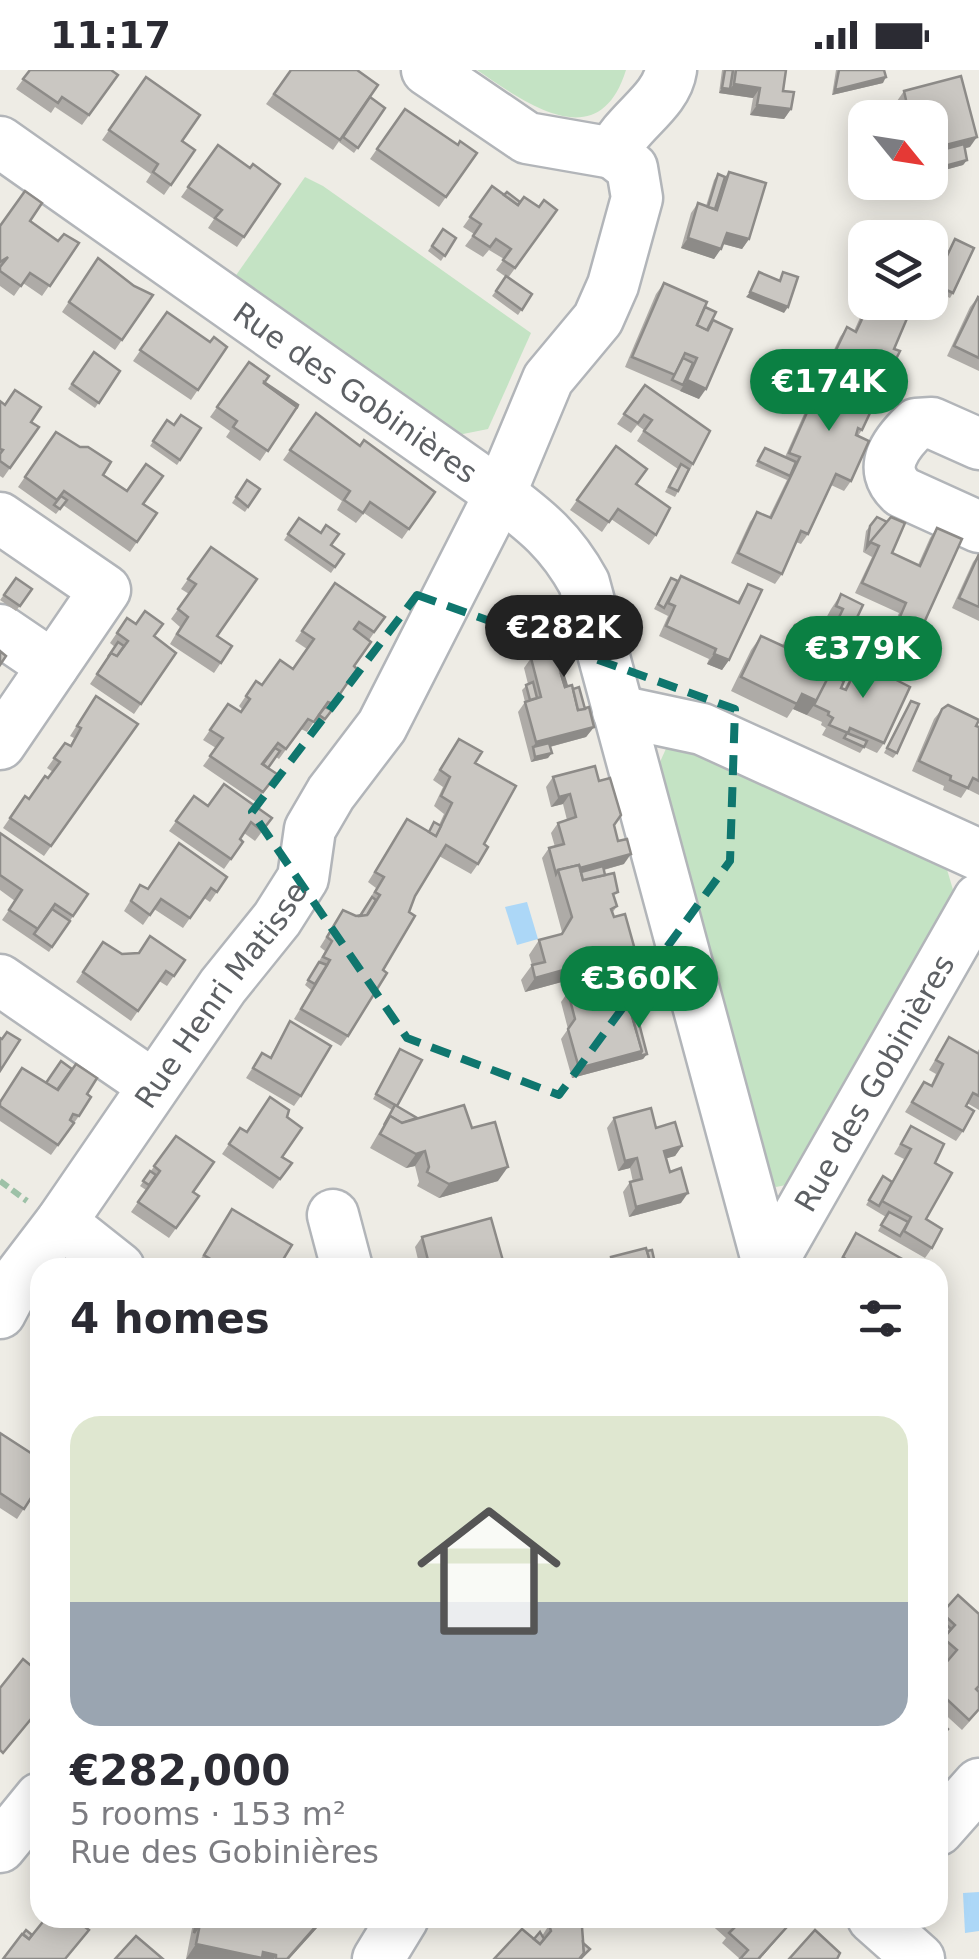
<!DOCTYPE html>
<html lang="en">
<head>
<meta charset="utf-8">
<style>
  :root { --surface:#fff; --page:#f7f7f7; --text:#2b2b33; --muted:#7c7c81; --line:#e1e1e2; --accent:#0b8043 }
  body { margin:0; font-family:"DejaVu Sans",sans-serif; background:var(--page); color:var(--text); height:100vh; display:flex; flex-direction:column; font-size:38px; white-space:nowrap }
  * { box-sizing:border-box; margin:0 }
  p { font-size:32px; color:var(--muted) }
  .icon { flex:none; width:55px; height:55px; fill:none; stroke:currentColor; stroke-width:2; stroke-linecap:round; stroke-linejoin:round }
  .map { position:relative; flex:1; overflow:hidden }
  .sheet { position:absolute; left:30px; top:1188px; width:918px; height:670px; display:flex; flex-direction:column; background:var(--surface); border-radius:30px; box-shadow:0 5px 25px #0003 }
  .sheet>* { flex:none }
  .needle { width:65px; rotate:120deg }
  .tools { position:absolute; left:848px; top:30px; display:grid; gap:20px }
  .tools a { display:grid; place-items:center; width:100px; height:100px; border-radius:20px; background:var(--surface); box-shadow:0 5px 25px #0003; font-size:50px }
  .price { position:absolute; translate:-50% -85px; padding:0 22px; border-radius:35px; background:var(--accent); color:#fff; font-size:32px; line-height:65px; filter:drop-shadow(0 2px 5px #0008) }
  .price::after { content:''; position:absolute; left:50%; top:60px; width:30px; height:22px; margin-left:-15px; background:inherit; clip-path:polygon(0 0,100% 0,50% 100%) }
  .price.selected { background:#222; color:#fff }
  ul { padding:0; list-style:none }
  li { display:grid; align-content:center; gap:20px; height:530px; padding:0 40px }
  li+li { border-top:2px solid var(--line) }
  li span { display:grid; place-items:center; height:310px; border-radius:30px; color:#555 }
  li>.icon { margin-inline-start:auto }
  span .icon { width:180px; height:180px; fill:#fffc; stroke-width:1 }
  li b { font-size:42px }
  h2 { display:flex; justify-content:space-between; align-items:center; height:120px; padding:0 40px; font-size:42px }
  .status { display:flex; justify-content:space-between; align-items:center; height:70px; padding:0 50px; background:var(--surface); direction:ltr }
  .status svg { height:28px; fill:currentColor }
  .map>svg:first-child { display:block }
</style>
</head>
<body>
<div class="status"><b>11:17</b><svg viewBox="0 0 49 12"><path d="M0 12V9h3v3zM5 12V6h3v6zM10 12V3h3v9zM15 12V0h3v12zM26 1h20v11H26zM47 4h2v5h-2z"/></svg></div>
<div class="map">
<svg width="979" height="1889" viewBox="0 0 979 1889">
  <rect width="100%" height="100%" fill="#eeece5"/>
  <g fill="#c4e3c4">
    <path d="M477 0H626C599 87 527 34 477 0Z"/>
    <polygon points="305,107 323,116 531,263 488,359 458,365 232,211"/>
    <polygon points="695,667 943,786 959,840 791,1114 776,1117 766,1109 657,699 668,674"/>
  </g>
  <g fill="#acd7f7">
    <polygon points="527,832 538,869 517,875 505,837"/>
    <polygon points="979,1822 979,1861 965,1863 963,1823"/>
  </g>
  <g fill="none" stroke-linecap="round" stroke-linejoin="round">
    <defs>
      <g id="minor">
        <polyline points="427,0 527,68 613,83"/>
        <path id="s1" d="M0 72 500 424C537 452 561 471 584 513L769 1198"/>
        <path d="M979 374 932 353 916 354C896 373 876 398 902 422L979 457"/>
        <polyline points="0,448 105,520 0,674"/>
        <polyline points="0,560 53,596"/>
        <polyline points="618,641 702,659 979,785"/>
        <polyline points="0,910 153,1015"/>
        <polyline points="333,1145 347,1198"/>
        <polyline points="61,1152 119,1198"/>
        <path id="s2" d="M769 1197 979 829"/>
        <path id="s3" d="M0 1243 19 1207 61 1152 223 916 277 849 303 808 310 759 331 723 382 656 500 424 548 309 598 249 613 215 637 128 632 98 613 83C626 52 666 33 671 0"/>
        <polyline points="938,1760 979,1714"/>
        <polyline points="0,1777 40,1728"/>
        <polyline points="873,1848 919,1889"/>
        <polyline points="378,1889 403,1848"/>
      </g>
    </defs>
    <use href="#minor" stroke="#b2b5b9" stroke-width="55"/>
    <polyline stroke="#9dc1a7" stroke-width="6" stroke-dasharray="10 5" stroke-linecap="butt" points="0,1111 27,1131"/>
    <use href="#minor" stroke="#fff" stroke-width="50"/>
  </g>
  <g fill="#aeaba7">
    <polygon points="30,0 118,5 82,55 55,37 51,43 16,19"/>
    <polygon points="291,0 378,15 333,80 266,34"/>
    <polygon points="722,0 786,0 783,21 791,39 784,49 750,45 753,28 719,23"/>
    <polygon points="836,0 884,0 883,13 832,25"/>
    <polygon points="146,7 182,71 195,80 164,125 146,112 151,104 102,70"/>
    <polygon points="904,21 970,77 964,78 967,90 963,95 930,104 930,48 901,48 897,31"/>
    <polygon points="370,27 385,38 354,83 339,72"/>
    <polygon points="405,39 458,75 477,83 439,137 370,89"/>
    <polygon points="218,75 250,98 280,114 237,177 208,158 214,149 181,127"/>
    <polygon points="729,102 749,169 742,179 723,174 714,189 681,178 691,143 698,133 706,136 714,110 718,104 725,107"/>
    <polygon points="492,116 504,125 520,132 557,140 508,208 532,224 518,245 492,226 506,207 496,200 504,189 489,180 483,187 465,176 474,164 463,157"/>
    <polygon points="30,151 58,171 79,173 42,226 23,213 14,226 0,216 0,156"/>
    <polygon points="443,159 456,168 441,191 428,181"/>
    <polygon points="955,169 953,223 950,228 935,221 932,214"/>
    <polygon points="98,188 134,216 153,225 115,280 62,242"/>
    <polygon points="664,213 705,237 710,254 699,329 625,297 656,224"/>
    <polygon points="978,227 979,228 979,301 947,286 970,237"/>
    <polygon points="867,232 914,232 894,279 878,321 865,315 855,337 862,360 858,366 851,411 844,421 831,415 808,464 801,474 796,472 782,504 775,514 731,493 750,452 757,442 769,447 787,410 755,396 765,378 785,387 804,344 782,335 789,320 792,315 813,324 840,267 847,257 854,261"/>
    <polygon points="167,242 210,272 227,277 191,330 133,291"/>
    <polygon points="94,282 120,301 95,338 68,319"/>
    <polygon points="249,292 264,312 298,335 260,391 226,367 230,361 210,347"/>
    <polygon points="645,315 693,394 675,427 665,422 678,399 637,371 644,360 637,355 631,363 617,354"/>
    <polygon points="0,331 39,357 3,408 0,406"/>
    <polygon points="316,343 360,376 435,422 402,469 364,443 356,453 337,440 342,431 283,390"/>
    <polygon points="167,350 174,355 201,358 177,395 150,376"/>
    <polygon points="56,362 103,405 157,443 130,482 63,435 56,444 18,417"/>
    <polygon points="616,376 636,414 656,465 649,475 611,449 602,462 570,440"/>
    <polygon points="247,410 260,419 245,442 232,433"/>
    <polygon points="299,448 331,475 344,484 331,503 284,470"/>
    <polygon points="870,456 892,483 918,495 930,468 937,458 918,566 911,576 889,566 899,543 855,523 872,487 863,482 866,461"/>
    <polygon points="211,477 217,566 232,576 214,603 170,574 180,557 171,549 189,524 181,519"/>
    <polygon points="979,484 979,551 952,538 973,492"/>
    <polygon points="681,506 737,532 748,514 729,590 722,600 707,594 709,589 659,566 668,546 654,539 671,508 678,511"/>
    <polygon points="16,508 32,519 16,541 0,530"/>
    <polygon points="335,513 385,547 369,570 354,596 357,599 329,639 332,640 322,654 315,650 307,662 301,659 279,689 276,687 268,698 277,704 256,732 203,696 216,678 203,670 228,634 240,642 242,639 239,636 256,611 262,615 293,599 307,579 295,571"/>
    <polygon points="841,524 863,535 837,590 839,609 841,618 844,619 858,595 884,673 877,683 864,677 860,683 822,665 826,658 821,655 822,652 793,639 787,648 731,621 751,580 761,566 782,576 795,555 827,565 833,553 825,550 831,539"/>
    <polygon points="127,548 176,583 134,644 90,614 115,577 110,573"/>
    <polygon points="531,588 567,598 563,603 567,616 573,619 594,657 586,667 550,677 548,688 531,692 518,642 525,632 522,620 528,614 524,598"/>
    <polygon points="96,626 138,654 44,786 3,758 25,726 29,729 48,708 53,702 47,698 65,673 70,676 74,668 70,666"/>
    <polygon points="911,631 897,683 893,688 884,683"/>
    <polygon points="942,639 979,656 979,725 967,719 961,728 943,720 944,716 912,701 934,649"/>
    <polygon points="452,679 475,693 484,774 478,794 471,804 439,786 415,826 383,900 348,966 341,976 294,949 313,918 311,920 305,915 325,881 320,877 343,840 356,846 360,846 376,818 368,812 407,749 428,761 439,755 444,744 434,736 443,717 433,710"/>
    <polygon points="553,707 599,711 614,755 624,794 604,800 617,836 613,842 624,895 525,922 521,910 532,895 529,885 539,870 560,865 562,862 542,788 549,778 555,777 551,763 558,753 567,750 563,734 551,737 546,717"/>
    <polygon points="194,726 208,736 272,748 255,771 244,763 240,769 243,772 224,799 169,761"/>
    <polygon points="0,763 88,824 49,882 2,850 15,831 0,820"/>
    <polygon points="227,807 210,832 204,828 183,858 154,839 143,855 124,841 140,815 147,819"/>
    <polygon points="103,872 122,884 185,890 167,916 159,911 131,951 76,912"/>
    <polygon points="568,922 644,931 636,941 647,984 643,989 572,1008 561,969 568,959 561,932"/>
    <polygon points="290,951 301,1026 294,1036 246,1008 262,983 270,987"/>
    <polygon points="949,967 977,983 979,979 979,1040 967,1033 963,1061 956,1071 905,1042 924,1012 931,1015 936,1004 929,1000"/>
    <polygon points="400,979 397,1036 417,1048 472,1058 498,1111 439,1128 417,1116 419,1112 415,1096 406,1098 370,1078 392,1040 373,1029"/>
    <polygon points="46,1013 87,1024 79,1046 51,1085 0,1051 0,1031"/>
    <polygon points="287,1047 282,1087 292,1093 273,1119 222,1084 240,1058 247,1062"/>
    <polygon points="614,1048 656,1058 682,1076 675,1086 666,1088 681,1133 629,1147 623,1122 630,1112 633,1112 630,1098 618,1101 607,1058"/>
    <polygon points="911,1056 935,1093 926,1149 932,1178 925,1188 878,1161 886,1147 866,1135 883,1106 892,1112 904,1089 894,1084"/>
    <polygon points="176,1066 193,1122 199,1126 169,1168 131,1142 152,1112 146,1120 140,1116"/>
    <polygon points="232,1139 278,1198 201,1198 197,1195"/>
    <polygon points="856,1163 900,1198 835,1198"/>
    <polygon points="422,1167 505,1198 420,1198 415,1177"/>
    <polygon points="611,1187 656,1198 604,1198"/>
    <polygon points="0,1363 40,1414 17,1449 0,1438"/>
    <polygon points="958,1525 979,1544 979,1641 962,1660 938,1638 938,1602 949,1589 938,1579 938,1550"/>
    <polygon points="40,1570 40,1591 31,1583"/>
    <polygon points="194,1848 326,1848 289,1889 186,1889"/>
    <polygon points="708,1848 795,1848 760,1889 740,1889 722,1873 726,1868 706,1850"/>
    <polygon points="549,1855 583,1873 590,1879 582,1889 494,1889 542,1866"/>
  </g>
  <g fill="#8d8b88">
    <polygon points="886,7 883,13 832,25 835,20"/>
    <polygon points="734,14 760,18 753,28 719,23 722,18 730,19"/>
    <polygon points="757,35 791,39 784,49 750,45"/>
    <polygon points="977,67 970,77 930,87 930,79"/>
    <polygon points="967,90 963,95 930,104 930,100"/>
    <polygon points="727,163 749,169 742,179 720,173"/>
    <polygon points="688,168 721,179 714,189 681,178"/>
    <polygon points="750,222 788,237 784,243 746,227"/>
    <polygon points="870,304 885,311 878,321 863,314"/>
    <polygon points="687,310 706,319 699,329 680,321"/>
    <polygon points="714,584 729,590 722,600 707,594"/>
    <polygon points="802,624 817,631 807,645 793,639"/>
    <polygon points="594,657 586,667 534,681 533,677 536,672"/>
    <polygon points="552,683 548,688 531,692 535,687"/>
    <polygon points="570,724 563,734 551,737 559,727"/>
    <polygon points="631,784 624,794 574,808 559,804"/>
    <polygon points="635,880 624,895 525,922 535,908"/>
    <polygon points="644,931 636,941 627,944 629,935"/>
    <polygon points="642,981 647,984 643,989 572,1008 579,998"/>
    <polygon points="682,1076 675,1086 657,1091 664,1081"/>
    <polygon points="425,1081 415,1096 406,1098 416,1084"/>
    <polygon points="637,1088 630,1098 618,1101 625,1091"/>
    <polygon points="508,1097 498,1111 439,1128 449,1114"/>
    <polygon points="688,1123 681,1133 629,1147 636,1137"/>
    <polygon points="444,1191 439,1198 427,1198 429,1194"/>
    <polygon points="323,1848 326,1848 289,1889 287,1889"/>
    <polygon points="795,1848 760,1889 758,1889"/>
    <polygon points="196,1874 263,1882 276,1885 274,1889 186,1889"/>
  </g>
  <g fill="#cac7c2" stroke="#8d8b88" stroke-width="2.5">
    <polygon points="30,0 111,0 118,5 89,45 62,27 58,33 23,9"/>
    <polygon points="291,0 357,0 378,15 340,70 274,24"/>
    <polygon points="725,0 733,0 730,19 722,18"/>
    <polygon points="736,0 786,0 783,21 794,22 791,39 757,35 760,18 734,14"/>
    <polygon points="839,0 884,0 886,7 835,20"/>
    <polygon points="961,6 977,67 930,79 930,48 910,48 904,21"/>
    <polygon points="146,7 200,45 182,71 195,80 171,115 153,102 158,94 109,60"/>
    <polygon points="370,27 385,38 358,78 343,67"/>
    <polygon points="405,39 458,75 460,71 477,83 446,127 377,79"/>
    <polygon points="964,74 967,90 930,100 930,83"/>
    <polygon points="218,75 250,98 253,94 280,114 244,167 215,148 222,140 188,117"/>
    <polygon points="729,102 766,113 749,169 727,163 721,179 688,168 698,133 717,140"/>
    <polygon points="718,104 725,107 715,139 708,137"/>
    <polygon points="492,116 518,135 524,127 539,137 544,130 557,140 515,198 503,190 511,179 496,169 490,177 473,166 481,154 470,147"/>
    <polygon points="25,121 42,133 30,151 58,171 64,164 79,173 50,216 30,203 21,216 0,201 0,197 8,187 0,192 0,156"/>
    <polygon points="507,122 520,132 518,135 504,125"/>
    <polygon points="443,159 456,168 445,186 432,176"/>
    <polygon points="955,169 974,178 953,223 938,216 936,209"/>
    <polygon points="98,188 134,216 153,225 122,270 69,232"/>
    <polygon points="759,202 780,211 783,202 798,207 788,237 750,222"/>
    <polygon points="506,206 532,224 522,240 496,221"/>
    <polygon points="664,213 707,232 697,255 708,260 713,250 732,259 706,319 687,310 697,288 685,283 675,305 632,287"/>
    <polygon points="978,227 979,228 979,288 954,276"/>
    <polygon points="870,232 914,232 894,279 900,281 885,311 870,304 855,337 870,343 862,360 858,358 856,365 869,371 851,411 836,404 808,464 801,461 782,504 738,483 757,442 771,448 800,387 789,383 817,320 847,257 856,262"/>
    <polygon points="705,237 716,242 707,260 697,255"/>
    <polygon points="167,242 210,272 214,267 227,277 198,320 140,280"/>
    <polygon points="94,282 120,301 99,333 72,314"/>
    <polygon points="683,288 693,293 683,315 672,310"/>
    <polygon points="249,292 269,306 264,313 297,337 268,381 233,357 237,351 217,337"/>
    <polygon points="264,312 298,335 297,337 264,313"/>
    <polygon points="645,315 710,361 693,394 644,361 652,350 644,345 638,353 624,344"/>
    <polygon points="792,315 814,325 808,339 786,330"/>
    <polygon points="15,320 41,337 31,352 39,357 10,398 0,391 0,384 3,380 0,379 0,331 5,335"/>
    <polygon points="316,343 360,376 364,370 435,422 409,459 370,432 363,443 344,430 350,421 290,380"/>
    <polygon points="181,345 201,358 180,390 153,371 167,350 174,355"/>
    <polygon points="56,362 80,377 88,377 111,392 103,405 127,421 146,394 163,406 143,434 157,443 137,472 64,421 57,430 25,407"/>
    <polygon points="616,376 647,399 636,414 670,438 656,465 618,439 609,452 577,430"/>
    <polygon points="765,378 796,392 790,406 758,391"/>
    <polygon points="681,394 689,399 678,421 669,417"/>
    <polygon points="247,410 260,419 248,437 236,427"/>
    <polygon points="61,426 67,430 60,439 54,435"/>
    <polygon points="877,447 887,452 867,477 870,456"/>
    <polygon points="891,447 905,453 892,483 920,496 937,458 962,469 918,566 896,556 906,533 862,513 879,476 870,472"/>
    <polygon points="299,448 321,463 326,455 339,464 331,475 344,484 335,497 288,464"/>
    <polygon points="211,477 257,509 217,566 232,576 221,593 177,564 188,547 178,539 196,514 188,509"/>
    <polygon points="979,484 979,537 959,528"/>
    <polygon points="681,506 739,533 748,514 762,520 729,590 714,584 716,579 666,556 675,536 668,533"/>
    <polygon points="16,508 32,519 20,536 4,525"/>
    <polygon points="671,508 678,511 664,538 658,534"/>
    <polygon points="335,513 385,547 374,562 359,552 354,559 371,572 354,596 357,599 333,634 328,632 314,652 308,649 286,679 278,673 262,694 277,704 263,722 210,686 223,668 210,660 228,634 241,642 250,629 246,626 256,611 262,615 280,590 293,599 314,569 302,561"/>
    <polygon points="841,524 863,535 817,631 802,624 797,634 741,607 761,566 785,577 795,555 801,553 830,566 843,539 836,536"/>
    <polygon points="145,541 163,554 154,566 176,583 141,634 97,604 111,583 117,586 128,571 117,563 127,548 136,554"/>
    <polygon points="118,572 124,576 117,586 111,583 108,587"/>
    <polygon points="0,581 6,586 0,595"/>
    <polygon points="562,581 567,598 560,600 565,617 572,615 578,640 589,637 594,657 536,672 525,632 541,627 531,588"/>
    <polygon points="837,590 846,594 839,609 844,611 841,618 846,620 858,595 863,593 910,617 884,673 850,658 848,663 829,655 833,648 828,645 829,642 814,635"/>
    <polygon points="563,603 567,616 565,617 561,604"/>
    <polygon points="533,612 537,628 530,630 526,615"/>
    <polygon points="579,617 585,639 578,640 573,619"/>
    <polygon points="96,626 138,654 51,776 10,748 25,726 29,729 45,706 48,708 60,692 54,688 65,673 71,676 81,658 77,656"/>
    <polygon points="911,631 919,634 897,683 887,678"/>
    <polygon points="948,635 979,650 976,656 979,657 979,711 973,708 968,718 950,710 951,706 919,691 942,639"/>
    <polygon points="325,637 332,640 325,649 319,645"/>
    <polygon points="847,663 867,671 864,677 844,668"/>
    <polygon points="459,669 482,682 475,693 516,716 484,774 488,777 478,794 446,775 415,826 409,842 415,846 383,900 387,903 348,966 301,939 330,890 323,887 332,871 327,867 343,840 356,846 368,844 380,825 375,822 384,807 375,802 407,749 436,766 452,733 441,726 450,707 440,700"/>
    <polygon points="549,673 552,683 535,687 533,677"/>
    <polygon points="275,678 280,681 268,698 263,694"/>
    <polygon points="595,696 599,711 610,708 621,745 614,755 618,771 627,769 631,784 580,798 579,795 558,800 556,804 549,778 564,774 558,753 576,747 570,724 559,727 553,707"/>
    <polygon points="224,714 272,748 262,761 251,752 240,769 243,772 231,789 176,751 194,726 208,736"/>
    <polygon points="434,752 441,756 436,766 429,762"/>
    <polygon points="0,763 88,824 73,846 55,834 38,859 9,840 22,820 0,805"/>
    <polygon points="179,773 227,807 217,822 211,818 190,848 161,829 150,845 131,831 140,815 148,819"/>
    <polygon points="579,795 583,810 614,803 618,822 613,824 617,836 611,839 614,847 625,844 635,880 535,908 532,895 545,892 539,870 562,864 572,847 558,800"/>
    <polygon points="603,796 605,805 583,810 581,802"/>
    <polygon points="372,827 376,830 367,845 360,846"/>
    <polygon points="52,839 70,851 52,877 34,864"/>
    <polygon points="150,866 185,890 174,906 166,901 138,941 83,902 103,872 122,884 139,883"/>
    <polygon points="319,892 327,895 315,914 308,910"/>
    <polygon points="636,903 644,931 629,935 642,981 579,998 568,959 575,949 568,922"/>
    <polygon points="635,938 647,984 639,986 642,981 630,939"/>
    <polygon points="290,951 331,976 301,1026 253,998 262,983 271,988"/>
    <polygon points="7,962 20,970 0,1001 0,968 2,969"/>
    <polygon points="949,967 979,984 979,1026 973,1023 966,1036 974,1041 963,1061 912,1032 924,1012 932,1016 943,994 936,990"/>
    <polygon points="400,979 422,990 397,1036 376,1024"/>
    <polygon points="61,991 72,999 57,1020 46,1013"/>
    <polygon points="76,994 97,1008 87,1024 91,1027 79,1046 73,1044 70,1050 74,1053 58,1075 0,1036 0,1032 22,998 58,1020"/>
    <polygon points="270,1027 289,1040 287,1047 302,1058 282,1087 292,1093 280,1109 229,1074 240,1058 247,1062"/>
    <polygon points="395,1035 417,1048 402,1053 390,1046 384,1055"/>
    <polygon points="464,1035 472,1058 495,1052 508,1097 449,1114 427,1102 429,1097 425,1081 416,1084 380,1064 390,1046 402,1053"/>
    <polygon points="651,1038 656,1058 675,1052 682,1076 664,1081 670,1102 681,1098 688,1123 636,1137 630,1112 642,1109 637,1088 625,1091 614,1048"/>
    <polygon points="911,1056 944,1074 935,1093 952,1103 926,1149 942,1159 932,1178 904,1161 911,1147 882,1131 911,1079 901,1074"/>
    <polygon points="176,1066 214,1092 193,1122 199,1126 176,1158 138,1132 160,1101 154,1096"/>
    <polygon points="150,1101 156,1105 149,1115 143,1111"/>
    <polygon points="883,1106 892,1112 879,1136 869,1130"/>
    <polygon points="232,1139 292,1175 278,1198 225,1198 204,1185"/>
    <polygon points="889,1142 908,1152 900,1166 881,1155"/>
    <polygon points="491,1148 505,1198 446,1198 444,1191 429,1194 422,1167"/>
    <polygon points="856,1163 904,1190 900,1198 843,1198 847,1190 843,1187"/>
    <polygon points="646,1178 652,1198 613,1198 611,1187"/>
    <polygon points="652,1180 656,1198 652,1198 647,1181"/>
    <polygon points="0,1363 40,1389 40,1414 24,1439 0,1423"/>
    <polygon points="958,1525 979,1544 979,1616 976,1619 979,1622 979,1639 969,1650 938,1621 938,1602 957,1580 943,1568 955,1555 942,1543"/>
    <polygon points="939,1548 951,1559 940,1573 938,1570"/>
    <polygon points="23,1589 40,1603 40,1638 3,1683 0,1680 0,1618"/>
    <polygon points="938,1650 948,1659 938,1671"/>
    <polygon points="938,1680 944,1686 938,1693"/>
    <polygon points="46,1848 73,1848 89,1860 65,1889 3,1889 22,1864 29,1869"/>
    <polygon points="197,1848 211,1848 209,1856 200,1854 194,1863"/>
    <polygon points="215,1848 323,1848 287,1889 276,1889 276,1885 263,1882 262,1888 196,1874 200,1854 214,1856"/>
    <polygon points="557,1848 572,1848 582,1857 584,1883 579,1889 494,1889 522,1859 540,1874 551,1861 549,1855"/>
    <polygon points="722,1848 795,1848 758,1889 740,1889 748,1880 729,1863 734,1858"/>
    <polygon points="26,1860 32,1865 29,1869 23,1864"/>
    <polygon points="815,1860 840,1883 837,1889 789,1889"/>
    <polygon points="540,1862 544,1869 540,1874 534,1869"/>
    <polygon points="136,1866 163,1889 115,1889"/>
    <polygon points="583,1873 590,1879 580,1889 584,1883"/>
  </g>
  <path fill="none" stroke="#0f766e" stroke-width="8" stroke-dasharray="20 12" stroke-linejoin="round" d="M417 525 735 639 730 791 559 1025 407 968 252 742Z"/>
  <g text-anchor="middle" dominant-baseline="central" stroke-width="9" stroke-linejoin="round" paint-order="stroke">
    <g font-size="30" fill="#5d6064" stroke="#fff">
      <text stroke="none"><textPath href="#s1" startOffset="435">Rue des Gobinières</textPath></text>
      <text stroke="none"><textPath href="#s3" startOffset="388">Rue Henri Matisse</textPath></text>
      <text stroke="none"><textPath href="#s2" startOffset="212">Rue des Gobinières</textPath></text>
    </g>
  </g>
</svg>
<div class="tools">
<a><svg class="needle" viewBox="-14 -14 28 28"><path d="M0-13l5 13h-10z" fill="#e53935"/><path d="M0 13l5-13h-10z" fill="#7c7c81"/></svg></a>
<a><svg class="icon" aria-label="layers" viewBox="0 0 24 24"><path d="M12 4l9 5-9 5-9-5zM3 14l9 5 9-5"/></svg></a>
</div>
<b class="price" style="left:829px;top:364px">€174K</b>
<b class="price selected" style="left:564px;top:610px">€282K</b>
<b class="price" style="left:863px;top:631px">€379K</b>
<b class="price" style="left:639px;top:961px">€360K</b>
<section class="sheet">
<h2>4 homes<svg class="icon" aria-label="filters" viewBox="0 0 24 24"><path d="M4 7h16M4 17h16"/><circle cx="9" cy="7" r="2"/><circle cx="15" cy="17" r="2"/></svg></h2>
<ul>
<li><span style="background:linear-gradient(#dfe7d0 60%,#9aa5b1 0)"><svg class="icon" aria-label="home" viewBox="0 0 24 24"><path d="M3 11l9-7 9 7M6 9v11h12V9"/></svg></span><div><b>€282,000</b><p>5 rooms · 153 m²</p><p>Rue des Gobinières</p></div></li>
</ul>
</section>
</div>
</body>
</html>
